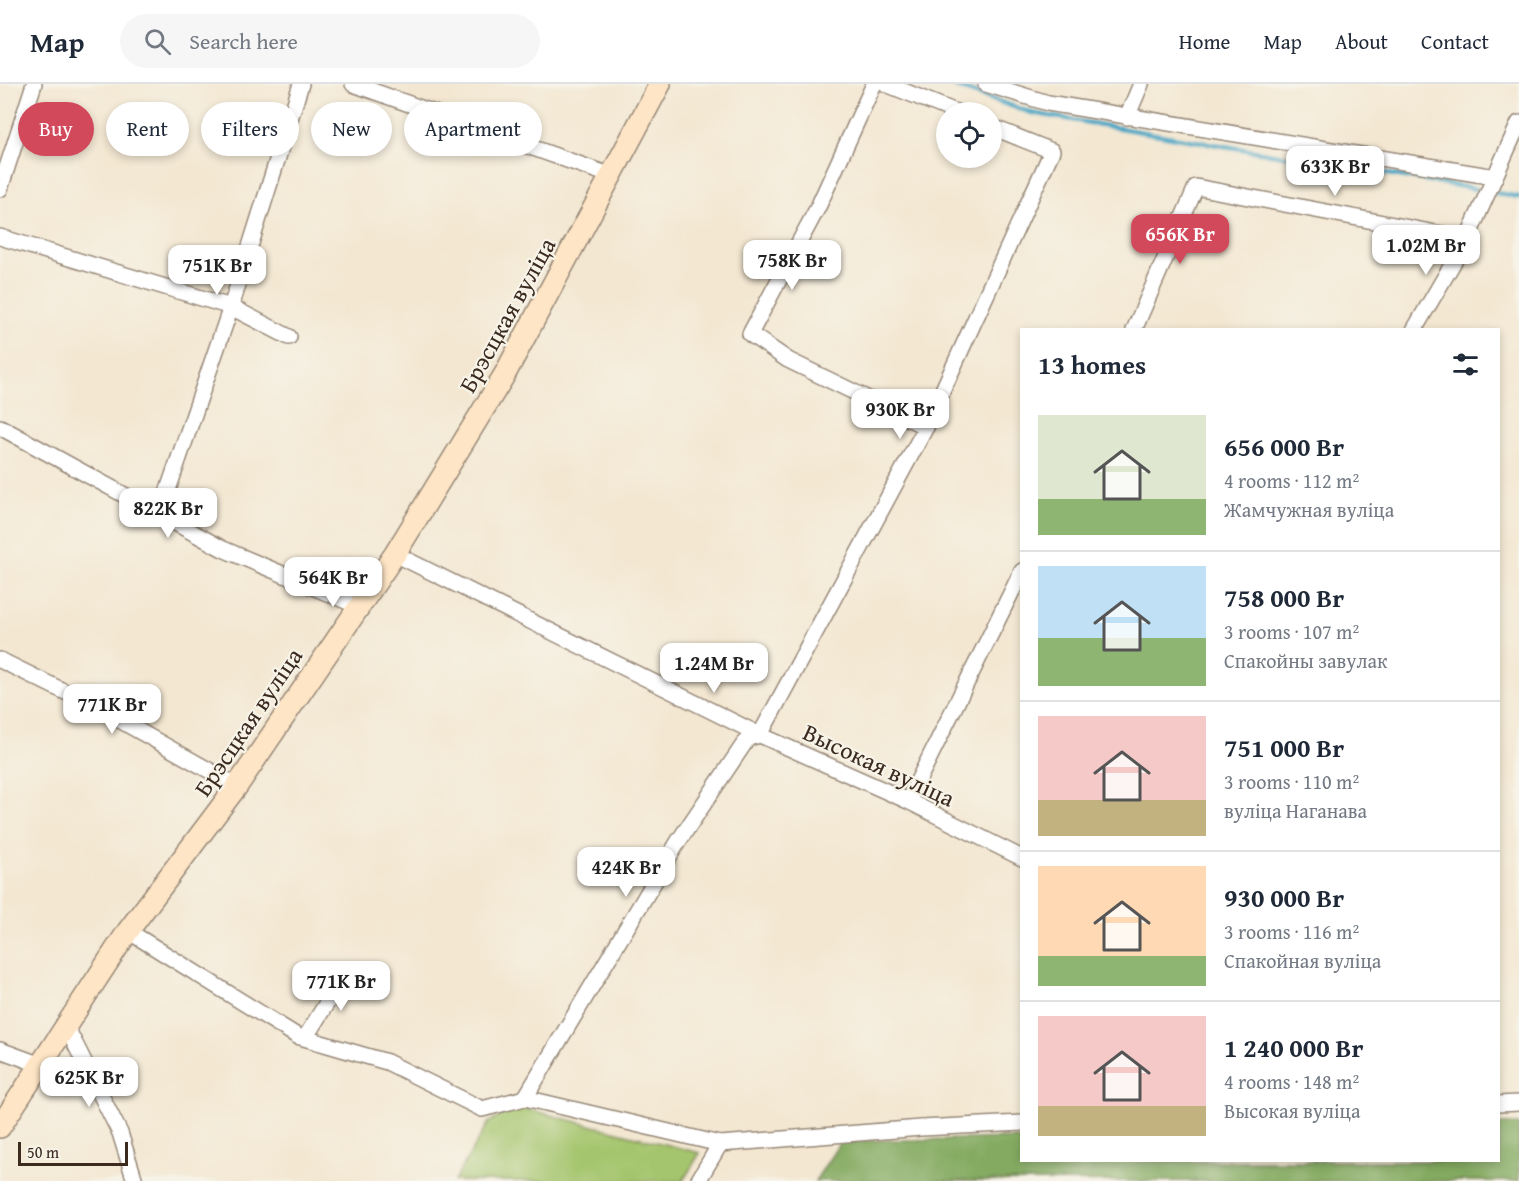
<!DOCTYPE html>
<html lang="en">
<head>
<meta charset="utf-8">
<style>
  :root { --surface:#fff; --page:#f6f6f7; --text:#1f2937; --muted:#747a83; --line:#e0e1e3; --accent:#d1495b }
  body { margin:0; font-family:"Gentium Book Plus",serif; background:var(--page); color:var(--text); height:100vh; display:flex; flex-direction:column; font-size:22px; white-space:nowrap }
  * { box-sizing:border-box; margin:0 }
  p { font-size:20px; color:var(--muted) }
  .icon { flex:none; width:33px; height:33px; fill:none; stroke:currentColor; stroke-width:2; stroke-linecap:round; stroke-linejoin:round }
  .map { position:relative; flex:1; overflow:hidden }
  .panel { position:absolute; left:1020px; top:244px; width:480px; height:834px; display:flex; flex-direction:column; background:var(--surface); border-radius:0px; box-shadow:0 3px 9px #0003 }
  .panel>* { flex:none }
  .guide { position:absolute; left:18px; top:18px; width:570px; height:54px; display:flex; gap:12px }
  .controls { position:absolute; left:936px; top:18px; display:grid; gap:12px }
  .controls a { display:grid; place-items:center; width:66px; height:66px; border-radius:50%; background:var(--surface); box-shadow:0 3px 9px #0003; font-size:30px }
  .scale { position:absolute; left:18px; bottom:15px; width:110px; box-sizing:border-box; padding-left:6px; border:3px solid #3b2a1e; border-top:0; font-size:16px; line-height:21px; white-space:nowrap; color:#3b2a1e; -webkit-text-stroke:4px #f7f3e8; paint-order:stroke }
  .price { position:absolute; translate:-50% -51px; padding:0 14px; border-radius:12px; background:#fff; color:#222; font-size:20px; line-height:39px; filter:drop-shadow(0 2px 3px #0008) }
  .price::after { content:''; position:absolute; left:50%; top:36px; width:18px; height:14px; margin-left:-9px; background:inherit; clip-path:polygon(0 0,100% 0,50% 100%) }
  .price.selected { background:var(--accent); color:#fff }
  ul { padding:0; list-style:none }
  li { display:flex; align-items:center; gap:18px; height:150px; padding:0 18px }
  li+li { border-top:2px solid var(--line) }
  li span { display:grid; place-items:center; flex:none; width:168px; height:120px; border-radius:0px; color:#555 }
  li>.icon { margin-inline-start:auto }
  span .icon { width:72px; height:72px; fill:#fffc; stroke-width:1 }
  li b { font-size:26px }
  h2 { display:flex; justify-content:space-between; align-items:center; height:72px; padding:0 18px; font-size:26px }
  .tag { padding:0 21px; border-radius:27px; background:var(--surface); box-shadow:0 3px 9px #0003; font-size:21px; line-height:54px }
  .tag.selected { background:var(--accent); color:#fff }
  header { display:flex; align-items:center; gap:36px; box-sizing:border-box; height:84px; padding:0 30px; background:var(--surface); border-bottom:2px solid var(--line) }
  header strong { font-size:28px }
  nav { display:flex; gap:33px; margin-inline-start:auto; font-size:21px }
  .search { width:420px; height:54px; background:var(--page); display:flex; align-items:center; gap:15px; box-sizing:border-box; padding:0 21px; border-radius:33px; color:var(--muted); font-size:22px }
  .map>svg:first-child { display:block }
</style>
</head>
<body>
<header>
<strong>Map</strong>
<div class="search"><svg class="icon" aria-label="search" viewBox="0 0 24 24"><circle cx="10" cy="10" r="6"/><path d="M15 15l6 6"/></svg>Search here</div>
<nav><a>Home</a><a>Map</a><a>About</a><a>Contact</a></nav>
</header>
<div class="map">
<svg width="1519" height="1097" viewBox="0 0 1519 1097">
  <rect width="100%" height="100%" fill="#f7f3e8"/>
  <filter id="ink" filterUnits="userSpaceOnUse"><feTurbulence type="fractalNoise" baseFrequency=".0167" numOctaves="2"/><feDisplacementMap in="SourceGraphic" scale="12" xChannelSelector="R" yChannelSelector="G"/><feConvolveMatrix kernelMatrix="1 2 1 2 8 2 1 2 1" color-interpolation-filters="sRGB"/></filter>
  <filter id="wash" filterUnits="userSpaceOnUse"><feTurbulence type="fractalNoise" baseFrequency=".008" numOctaves="4" result="noise"/><feDisplacementMap in="SourceGraphic" scale="24" xChannelSelector="R" yChannelSelector="G"/><feGaussianBlur stdDeviation="1.35" result="paint"/><feColorMatrix in="noise" values="0 0 0 0 0 0 0 0 0 0 0 0 0 0 0 0 0 1.4 0 .05"/><feComposite in="paint" operator="in"/></filter>
  <g filter="url(#wash)">
    <rect width="100%" height="100%" fill="#f3e7d1"/>
    <polygon fill="#a4c56d" stroke="#707846" stroke-width="1.5" points="519,1023 700,1069 683,1097 454,1097 489,1038"/>
    <polygon fill="#83aa60" stroke="#5f6a3f" stroke-width="1.5" points="1499,1040 1519,1040 1519,1097 815,1097 841,1057 1021,1054 1022,1077 1498,1077"/>
    <g fill="none" stroke-linecap="round" stroke-linejoin="round">
      <g stroke="#45a6c5" stroke-width="4.5">
        <polyline points="948,0 1032,29 1476,105"/>
        <polyline points="1496,109 1519,113"/>
      </g>
    </g>
  </g>
  <g filter="url(#ink)">
    <g fill="none" stroke-linecap="round" stroke-linejoin="round">
      <defs>
        <g id="street">
          <polyline points="353,0 612,92"/>
          <polyline points="874,0 818,123 750,250 788,276 926,343"/>
          <polyline points="886,0 956,28"/>
          <polyline points="986,0 1048,19 1495,93"/>
          <polyline points="1127,33 1141,0"/>
          <polyline points="0,105 34,0"/>
          <polyline points="0,153 231,223 289,253"/>
          <polyline points="1134,246 1196,103 1467,155"/>
          <polyline points="1414,246 1467,155 1519,39"/>
          <polyline points="0,343 223,465 358,522"/>
          <polyline points="159,432 231,223 301,0"/>
          <polyline points="395,470 760,651 908,717 1022,774"/>
          <polyline points="0,576 98,624 237,702"/>
          <polyline points="908,717 1022,487"/>
          <polyline points="128,847 297,952 387,978 482,1025 525,1014 720,1060 921,1044 1022,1039"/>
          <polyline points="66,942 120,1049 135,1097"/>
          <polyline points="305,954 333,909 338,886"/>
          <polyline points="0,966 41,981"/>
          <polyline points="525,1014 678,758 748,654 760,651 926,343 1052,67 992,43"/>
          <polyline points="1498,1020 1519,1019"/>
          <polyline points="698,1097 720,1060"/>
        </g>
        <polyline id="secondary" points="0,1043 128,847 237,702 395,470 505,290 660,0"/>
      </defs>
      <use href="#street" stroke="#978878" stroke-width="18"/>
      <use href="#secondary" stroke="#978878" stroke-width="24"/>
      <use href="#street" stroke="#fff" stroke-width="15"/>
      <use href="#secondary" stroke="#fee5c5" stroke-width="21"/>
    </g>
  </g>
  <g text-anchor="middle" dominant-baseline="central" stroke-width="4.5" stroke-linejoin="round" paint-order="stroke">
    <g font-size="24" fill="#3b2a1e" stroke="#f7f3e8">
      <text transform="translate(507 231) rotate(-61)">Брэсцкая вуліца</text>
      <text transform="translate(248 638) rotate(-56)">Брэсцкая вуліца</text>
      <text transform="translate(879 681) rotate(25)">Высокая вуліца</text>
    </g>
  </g>
</svg>
<div class="controls">
<a><svg class="icon" aria-label="locate" viewBox="0 0 24 24"><circle cx="12" cy="12" r="6"/><path d="M12 2v4M12 18v4M2 12h4M18 12h4"/></svg></a>
</div>
<div class="scale">50 m</div>
<b class="price" style="left:1335px;top:113px">633K Br</b>
<b class="price selected" style="left:1180px;top:181px">656K Br</b>
<b class="price" style="left:1426px;top:192px">1.02M Br</b>
<b class="price" style="left:792px;top:207px">758K Br</b>
<b class="price" style="left:217px;top:212px">751K Br</b>
<b class="price" style="left:900px;top:356px">930K Br</b>
<b class="price" style="left:168px;top:455px">822K Br</b>
<b class="price" style="left:333px;top:524px">564K Br</b>
<b class="price" style="left:714px;top:610px">1.24M Br</b>
<b class="price" style="left:112px;top:651px">771K Br</b>
<b class="price" style="left:626px;top:814px">424K Br</b>
<b class="price" style="left:341px;top:928px">771K Br</b>
<b class="price" style="left:89px;top:1024px">625K Br</b>
<div class="guide">
<a class="tag selected">Buy</a>
<a class="tag">Rent</a>
<a class="tag">Filters</a>
<a class="tag">New</a>
<a class="tag">Apartment</a>
</div>
<section class="panel">
<h2>13 homes<svg class="icon" aria-label="filters" viewBox="0 0 24 24"><path d="M4 7h16M4 17h16"/><circle cx="9" cy="7" r="2"/><circle cx="15" cy="17" r="2"/></svg></h2>
<ul>
<li><span style="background:linear-gradient(#dfe7d0 70%,#8fb573 0)"><svg class="icon" aria-label="home" viewBox="0 0 24 24"><path d="M3 11l9-7 9 7M6 9v11h12V9"/></svg></span><div><b>656 000 Br</b><p>4 rooms · 112 m²</p><p>Жамчужная вуліца</p></div></li>
<li><span style="background:linear-gradient(#bfe0f5 60%,#8fb573 0)"><svg class="icon" aria-label="home" viewBox="0 0 24 24"><path d="M3 11l9-7 9 7M6 9v11h12V9"/></svg></span><div><b>758 000 Br</b><p>3 rooms · 107 m²</p><p>Спакойны завулак</p></div></li>
<li><span style="background:linear-gradient(#f6c9c9 70%,#c2b280 0)"><svg class="icon" aria-label="home" viewBox="0 0 24 24"><path d="M3 11l9-7 9 7M6 9v11h12V9"/></svg></span><div><b>751 000 Br</b><p>3 rooms · 110 m²</p><p>вуліца Наганава</p></div></li>
<li><span style="background:linear-gradient(#ffd9b3 75%,#8fb573 0)"><svg class="icon" aria-label="home" viewBox="0 0 24 24"><path d="M3 11l9-7 9 7M6 9v11h12V9"/></svg></span><div><b>930 000 Br</b><p>3 rooms · 116 m²</p><p>Спакойная вуліца</p></div></li>
<li><span style="background:linear-gradient(#f6c9c9 75%,#c2b280 0)"><svg class="icon" aria-label="home" viewBox="0 0 24 24"><path d="M3 11l9-7 9 7M6 9v11h12V9"/></svg></span><div><b>1 240 000 Br</b><p>4 rooms · 148 m²</p><p>Высокая вуліца</p></div></li>
</ul>
</section>
</div>
</body>
</html>
